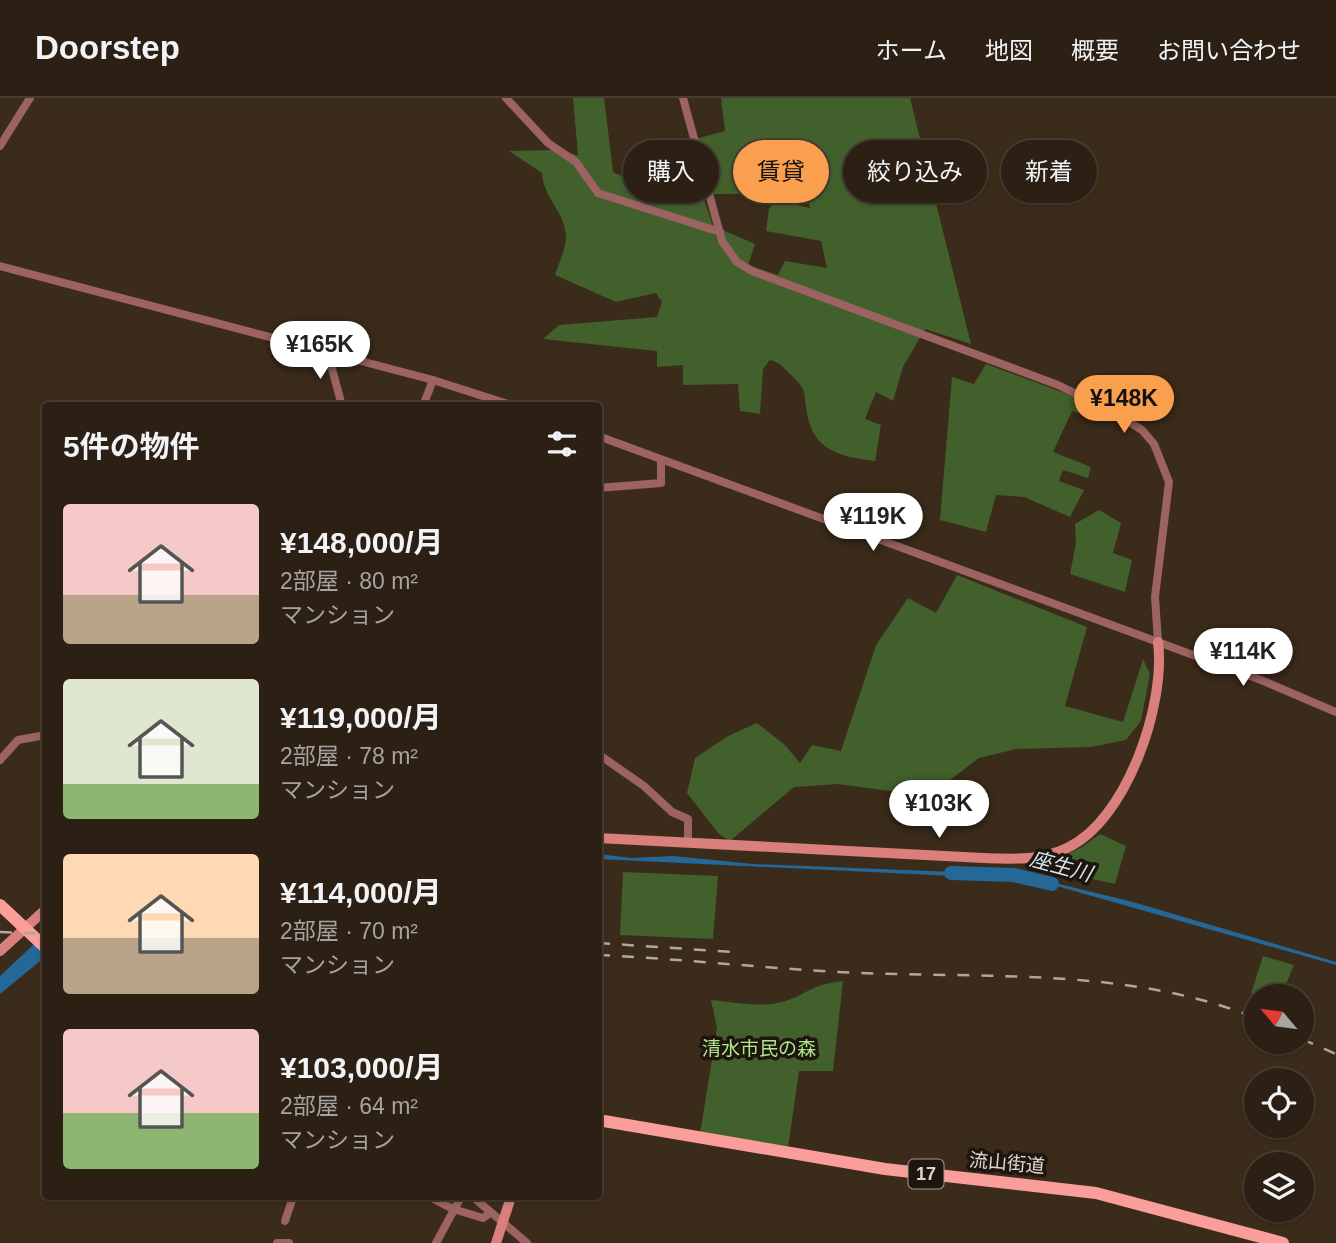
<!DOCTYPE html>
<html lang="ja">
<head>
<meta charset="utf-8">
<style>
  :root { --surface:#2c2014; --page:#382d22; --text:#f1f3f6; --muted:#a6a3a0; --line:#483e34; --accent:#fa9f4e }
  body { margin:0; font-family:Arial,"Noto Sans JP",sans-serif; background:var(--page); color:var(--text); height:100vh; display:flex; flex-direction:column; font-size:26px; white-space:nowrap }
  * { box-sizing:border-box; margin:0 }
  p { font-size:23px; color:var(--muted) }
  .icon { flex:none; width:38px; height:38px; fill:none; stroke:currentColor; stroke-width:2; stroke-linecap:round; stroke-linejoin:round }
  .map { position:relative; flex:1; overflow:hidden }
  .side { position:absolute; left:42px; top:304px; width:560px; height:798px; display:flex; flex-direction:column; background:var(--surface); border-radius:7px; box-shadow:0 2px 5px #0004,0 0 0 2px var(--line) }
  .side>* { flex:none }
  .banner { position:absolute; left:623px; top:42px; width:607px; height:63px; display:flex; gap:14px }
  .needle { width:46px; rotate:299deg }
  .buttons { position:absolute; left:1244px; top:886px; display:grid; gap:14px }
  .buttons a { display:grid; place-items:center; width:70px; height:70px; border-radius:50%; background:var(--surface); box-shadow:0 2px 5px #0004,0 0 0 2px var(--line); font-size:35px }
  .price { position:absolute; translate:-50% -60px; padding:0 16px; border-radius:24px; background:#fff; color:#222; font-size:23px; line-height:46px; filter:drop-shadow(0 2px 4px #0008) }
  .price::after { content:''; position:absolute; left:50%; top:42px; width:21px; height:16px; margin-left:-10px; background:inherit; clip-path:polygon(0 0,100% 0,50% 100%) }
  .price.current { background:var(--accent); color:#111 }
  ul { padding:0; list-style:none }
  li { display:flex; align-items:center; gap:21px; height:175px; padding:0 21px }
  li span { display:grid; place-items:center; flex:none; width:196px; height:140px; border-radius:7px; color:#555 }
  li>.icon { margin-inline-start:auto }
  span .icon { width:84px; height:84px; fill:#fffc; stroke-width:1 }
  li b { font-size:30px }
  h2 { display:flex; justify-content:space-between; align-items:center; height:84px; padding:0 21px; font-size:30px }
  .pill { padding:0 24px; border-radius:32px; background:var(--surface); box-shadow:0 2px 5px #0004,0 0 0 2px var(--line); font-size:24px; line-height:63px }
  .pill.current { background:var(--accent); color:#111 }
  header { display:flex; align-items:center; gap:42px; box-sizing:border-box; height:98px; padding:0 35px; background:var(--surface); border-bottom:2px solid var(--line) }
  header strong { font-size:33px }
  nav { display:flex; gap:38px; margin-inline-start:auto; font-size:24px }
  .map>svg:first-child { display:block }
</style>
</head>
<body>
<header>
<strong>Doorstep</strong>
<nav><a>ホーム</a><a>地図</a><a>概要</a><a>お問い合わせ</a></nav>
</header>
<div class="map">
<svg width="1336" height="1145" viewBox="0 0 1336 1145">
  <rect width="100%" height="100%" fill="#3b2b1a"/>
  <g fill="#41602c">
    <path d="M573 0H604L613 74 651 92 700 89 713 128 755 146 748 167 778 177 785 163 827 170 821 143 766 133 769 111 775 102 810 110 806 95 713 96 695 41 725 33 721 0H910L971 246 925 231 903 269 893 303 876 294 865 321 881 327 875 363C841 359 813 353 807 315 803 293 808 293 791 277 783 270 782 265 770 262L763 271 760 316 740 313 738 286 683 287V267L657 269V253L543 241 559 227 657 219 662 204 656 195 616 204 555 177C559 165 566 150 566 138 565 114 543 99 542 75L509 53 553 52 578 57Z"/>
    <polygon points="986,266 1078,300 1103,314 1102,322 1072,313 1053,354 1091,369 1088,380 1063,372 1059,383 1084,392 1070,419 1024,399 996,397 986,434 940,422 952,279 974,286"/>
    <polygon points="1099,412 1121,425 1113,455 1132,462 1125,494 1070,476 1076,445 1075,426"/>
    <polygon points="957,477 1087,529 1065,608 1123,624 1143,561 1150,576 1141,623 1126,642 1091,649 1016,651 979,660 946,685 913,696 838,686 794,689 730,743 719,736 687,695 695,660 728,638 757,625 784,646 800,665 812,647 841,653 876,547 908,500 936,515"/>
    <polygon points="1100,736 1126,748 1115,786 1052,772 1053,763 1082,749"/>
    <polygon points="623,774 718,778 713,841 620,837"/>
    <polygon points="1263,858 1294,867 1281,898 1256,898 1256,901 1251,896"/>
    <path d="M843 883 833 973H799L788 1050 700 1036 717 930 711 902C732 904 760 910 782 904 807 897 811 886 843 883Z"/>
  </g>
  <g fill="#236899">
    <polygon points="599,756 631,760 673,758 753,766 955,774 1043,782 1133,804 1336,864 1336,867 1060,789 954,778 599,761"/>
    <polygon points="45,836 45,859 0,896 0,878"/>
  </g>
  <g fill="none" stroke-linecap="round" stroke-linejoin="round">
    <polyline stroke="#236899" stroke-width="14" points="951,775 1014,777 1052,786"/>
    <g stroke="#9c6362" stroke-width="8">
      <polyline points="506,0 548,45 576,64 598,95 720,134"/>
      <polyline points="683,0 722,143 737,164 752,173 1058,287 1110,312 1142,332 1154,346 1169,384 1155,499 1158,544"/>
      <polyline points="0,48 30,0"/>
      <polyline points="0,168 433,282 514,308"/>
      <polyline points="333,255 331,267 342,308"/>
      <polyline points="423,308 433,282"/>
      <polyline points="598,338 1261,582 1336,614"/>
      <polyline points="598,390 661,385 661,362"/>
      <polyline points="598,656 644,688 672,714 688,721 688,744"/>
      <polyline points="0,662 18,642 46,637"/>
      <polyline points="430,1099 453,1111 483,1120 490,1115"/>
      <polyline points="473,1099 527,1145"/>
      <polyline points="285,1123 293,1099"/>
      <polyline points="277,1145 289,1145"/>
      <polyline points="436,1145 461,1099"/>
    </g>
    <g stroke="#d97f7e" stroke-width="10">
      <path d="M598 740 983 760C1012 761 1040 763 1067 750 1127 722 1166 606 1158 544"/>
      <polyline points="0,853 46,811"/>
      <polyline points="496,1145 511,1099"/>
    </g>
    <g stroke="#fa9e9b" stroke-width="12">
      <polyline points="0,807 46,850"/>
      <polyline points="598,1022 885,1071 1096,1095 1283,1145"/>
    </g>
    <g stroke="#b2a69a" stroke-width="2.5" stroke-dasharray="12 12" stroke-linecap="butt">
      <polyline points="0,834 46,836"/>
      <polyline points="598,845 733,854"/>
      <path d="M598 857C685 861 771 871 858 875 991 880 1131 870 1256 920"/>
      <polyline points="1302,941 1336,956"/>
    </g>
  </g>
  <g text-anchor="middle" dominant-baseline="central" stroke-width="7" stroke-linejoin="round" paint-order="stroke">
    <rect fill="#1d150e" stroke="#a69c93" stroke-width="2" x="908.5" y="1061.5" width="35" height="29" rx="5"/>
    <g font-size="18" font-weight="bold" fill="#e1d6cc">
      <text x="926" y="1076">17</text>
    </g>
    <g font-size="19" fill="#b0e78b" stroke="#1d150e">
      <text x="759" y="950">清水市民の森</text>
    </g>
    <g font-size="19" fill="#e1d6cc" stroke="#1d150e">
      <text transform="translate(1007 1065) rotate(5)">流山街道</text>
    </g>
    <g font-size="21" font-style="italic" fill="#d5e6f4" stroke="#1d150e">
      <text transform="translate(1061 768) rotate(15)">座生川</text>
    </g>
  </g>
</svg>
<div class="buttons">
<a><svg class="needle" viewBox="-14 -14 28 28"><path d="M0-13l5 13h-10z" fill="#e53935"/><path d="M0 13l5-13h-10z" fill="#a6a3a0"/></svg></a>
<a><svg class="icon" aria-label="locate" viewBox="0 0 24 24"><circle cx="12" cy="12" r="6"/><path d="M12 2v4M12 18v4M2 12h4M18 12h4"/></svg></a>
<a><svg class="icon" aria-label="layers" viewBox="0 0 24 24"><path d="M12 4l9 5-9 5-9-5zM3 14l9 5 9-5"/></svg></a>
</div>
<b class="price" style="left:320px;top:283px">¥165K</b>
<b class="price current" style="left:1124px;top:337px">¥148K</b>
<b class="price" style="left:873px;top:455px">¥119K</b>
<b class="price" style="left:1243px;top:590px">¥114K</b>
<b class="price" style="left:939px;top:742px">¥103K</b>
<div class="banner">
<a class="pill">購入</a>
<a class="pill current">賃貸</a>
<a class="pill">絞り込み</a>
<a class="pill">新着</a>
</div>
<section class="side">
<h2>5件の物件<svg class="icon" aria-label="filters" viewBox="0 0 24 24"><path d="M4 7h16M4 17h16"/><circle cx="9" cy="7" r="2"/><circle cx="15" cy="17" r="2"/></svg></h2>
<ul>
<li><span style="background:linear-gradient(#f6c9c9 65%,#b9a48a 0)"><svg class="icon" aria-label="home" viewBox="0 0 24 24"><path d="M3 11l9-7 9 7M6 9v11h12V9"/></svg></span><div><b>¥148,000/月</b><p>2部屋 · 80 m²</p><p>マンション</p></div></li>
<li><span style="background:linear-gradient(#dfe7d0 75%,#8fb573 0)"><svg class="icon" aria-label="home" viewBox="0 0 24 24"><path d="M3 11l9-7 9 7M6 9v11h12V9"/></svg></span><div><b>¥119,000/月</b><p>2部屋 · 78 m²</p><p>マンション</p></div></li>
<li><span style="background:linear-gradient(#ffd9b3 60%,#b9a48a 0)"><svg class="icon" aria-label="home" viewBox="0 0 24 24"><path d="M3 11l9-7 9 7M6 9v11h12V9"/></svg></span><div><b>¥114,000/月</b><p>2部屋 · 70 m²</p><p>マンション</p></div></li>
<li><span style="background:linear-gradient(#f6c9c9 60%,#8fb573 0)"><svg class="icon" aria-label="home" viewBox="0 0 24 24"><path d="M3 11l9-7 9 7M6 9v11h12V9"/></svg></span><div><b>¥103,000/月</b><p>2部屋 · 64 m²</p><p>マンション</p></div></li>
</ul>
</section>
</div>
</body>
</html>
